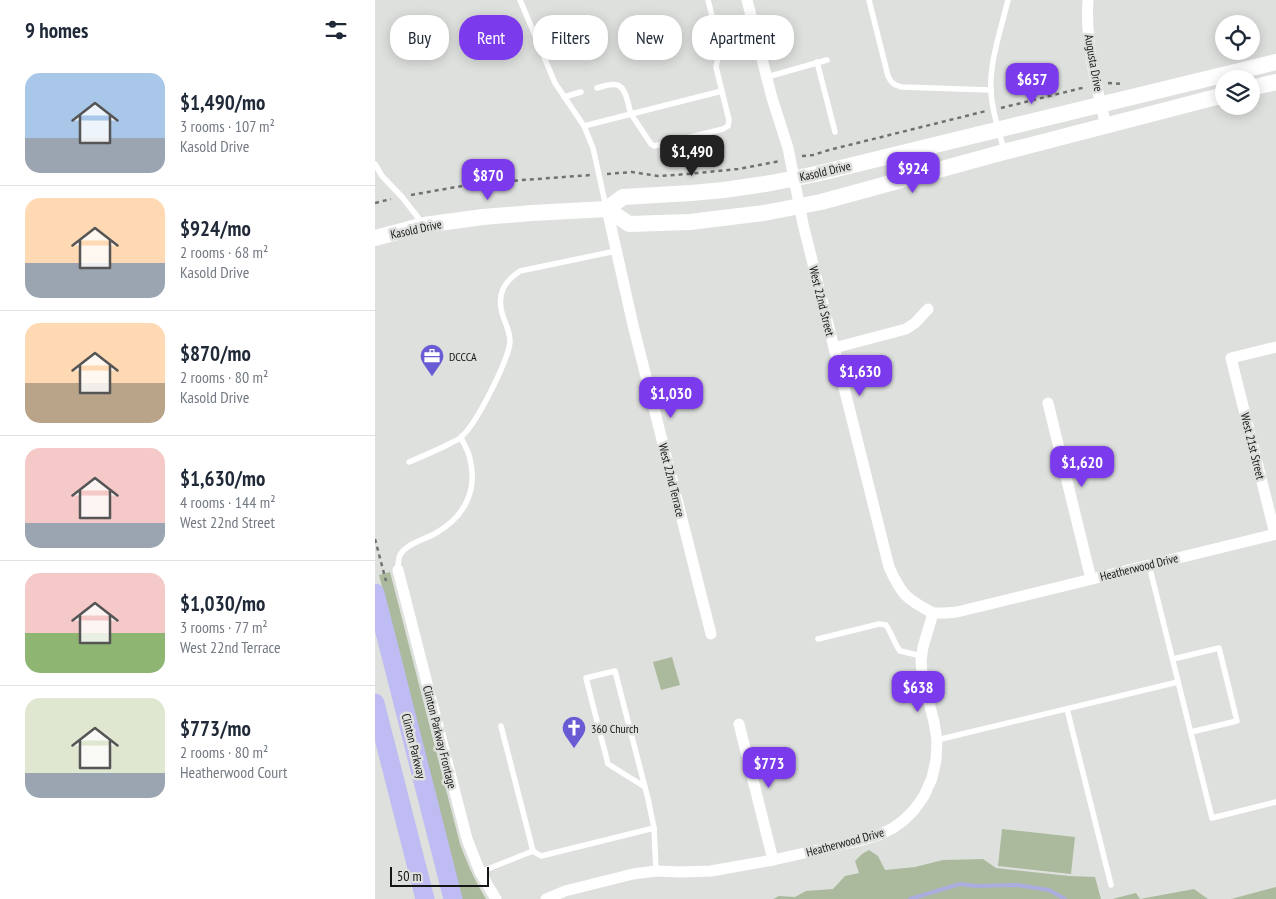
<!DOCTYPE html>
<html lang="en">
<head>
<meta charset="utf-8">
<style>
  :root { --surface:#fff; --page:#f2f2f3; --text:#1f2937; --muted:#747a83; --line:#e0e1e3; --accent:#7c3aed }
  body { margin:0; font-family:"PT Sans Narrow",sans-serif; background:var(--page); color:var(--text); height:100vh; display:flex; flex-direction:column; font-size:19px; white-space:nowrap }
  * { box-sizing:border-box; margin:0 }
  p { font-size:16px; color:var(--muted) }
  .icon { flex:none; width:28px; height:28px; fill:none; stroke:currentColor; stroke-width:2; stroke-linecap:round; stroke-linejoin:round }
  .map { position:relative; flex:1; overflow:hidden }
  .drawer { display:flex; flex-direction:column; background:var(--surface); width:375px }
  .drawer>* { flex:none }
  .top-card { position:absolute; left:15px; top:15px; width:475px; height:45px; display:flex; gap:10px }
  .fabs { position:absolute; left:840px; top:15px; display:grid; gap:10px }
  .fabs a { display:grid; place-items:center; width:45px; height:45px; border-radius:50%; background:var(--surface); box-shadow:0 2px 12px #0003; font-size:25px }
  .scale { position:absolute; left:15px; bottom:12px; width:99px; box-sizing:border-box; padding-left:5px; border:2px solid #151615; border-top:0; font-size:14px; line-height:18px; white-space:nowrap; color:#151615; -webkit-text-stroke:4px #dee0dd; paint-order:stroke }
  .price { position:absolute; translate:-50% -42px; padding:0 11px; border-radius:10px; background:var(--accent); color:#fff; font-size:16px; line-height:32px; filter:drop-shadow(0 1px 2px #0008) }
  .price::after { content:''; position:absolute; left:50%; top:30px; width:15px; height:11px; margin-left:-8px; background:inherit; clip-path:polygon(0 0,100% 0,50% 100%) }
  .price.current { background:#222; color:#fff }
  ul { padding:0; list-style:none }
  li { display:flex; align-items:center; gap:15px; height:125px; padding:0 25px }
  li+li { border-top:1px solid var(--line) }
  li span { display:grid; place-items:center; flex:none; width:140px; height:100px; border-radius:15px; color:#555 }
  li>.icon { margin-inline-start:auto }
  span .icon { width:60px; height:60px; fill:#fffc; stroke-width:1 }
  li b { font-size:21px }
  h2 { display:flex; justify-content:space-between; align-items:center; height:60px; padding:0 25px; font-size:21px }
  .pill { padding:0 18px; border-radius:20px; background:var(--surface); box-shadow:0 2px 12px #0003; font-size:18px; line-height:45px }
  .pill.current { background:var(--accent); color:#fff }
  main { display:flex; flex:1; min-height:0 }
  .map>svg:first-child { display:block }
</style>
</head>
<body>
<main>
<section class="drawer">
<h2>9 homes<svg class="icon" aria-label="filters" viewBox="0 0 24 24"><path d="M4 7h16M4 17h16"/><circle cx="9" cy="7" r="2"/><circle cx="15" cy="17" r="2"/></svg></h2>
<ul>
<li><span style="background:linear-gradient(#a9c7e8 65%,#9aa5b1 0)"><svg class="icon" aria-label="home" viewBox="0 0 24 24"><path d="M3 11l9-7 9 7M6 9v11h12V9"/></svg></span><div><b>$1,490/mo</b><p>3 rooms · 107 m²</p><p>Kasold Drive</p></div></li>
<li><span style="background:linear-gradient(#ffd9b3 65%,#9aa5b1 0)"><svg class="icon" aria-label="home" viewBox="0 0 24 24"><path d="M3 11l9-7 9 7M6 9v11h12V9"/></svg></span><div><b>$924/mo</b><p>2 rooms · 68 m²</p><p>Kasold Drive</p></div></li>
<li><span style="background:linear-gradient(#ffd9b3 60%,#b9a48a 0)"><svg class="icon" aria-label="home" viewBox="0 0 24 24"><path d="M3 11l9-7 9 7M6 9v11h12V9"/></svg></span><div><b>$870/mo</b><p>2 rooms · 80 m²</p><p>Kasold Drive</p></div></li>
<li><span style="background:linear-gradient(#f6c9c9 75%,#9aa5b1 0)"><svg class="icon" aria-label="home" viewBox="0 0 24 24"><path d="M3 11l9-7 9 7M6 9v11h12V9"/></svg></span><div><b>$1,630/mo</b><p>4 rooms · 144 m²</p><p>West 22nd Street</p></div></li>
<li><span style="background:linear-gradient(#f6c9c9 60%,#8fb573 0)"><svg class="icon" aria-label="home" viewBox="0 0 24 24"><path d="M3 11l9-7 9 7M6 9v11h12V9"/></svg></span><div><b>$1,030/mo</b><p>3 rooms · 77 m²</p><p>West 22nd Terrace</p></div></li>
<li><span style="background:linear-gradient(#dfe7d0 75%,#9aa5b1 0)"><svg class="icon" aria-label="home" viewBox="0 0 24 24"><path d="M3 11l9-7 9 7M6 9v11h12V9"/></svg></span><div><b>$773/mo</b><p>2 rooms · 80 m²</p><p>Heatherwood Court</p></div></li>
</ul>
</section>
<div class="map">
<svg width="901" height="899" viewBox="0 0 901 899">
  <rect width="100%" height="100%" fill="#dee0dd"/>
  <g fill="#abba9d">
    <path d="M15 572 85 844C92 863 100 881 111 899H86L4 575Z"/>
    <polygon points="297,657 305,685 286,690 278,662"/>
    <polygon points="627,829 700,837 696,874 623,866"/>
    <polygon points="494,850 503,856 510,870 540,867 568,860 608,859 621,868 694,876 720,877 726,899 398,899 404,896 420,897 431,891 458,889 470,876 484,873 480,861 487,854"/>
    <polygon points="901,887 901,899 856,899"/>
    <polygon points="819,889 833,899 737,899 761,893 765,899"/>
  </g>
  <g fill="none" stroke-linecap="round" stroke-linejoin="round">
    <polyline stroke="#abacde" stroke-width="4" points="535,899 585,884 601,886 642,885 674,890 690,899"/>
    <g stroke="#707270" stroke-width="2.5" stroke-dasharray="4 4" stroke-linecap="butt">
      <polyline points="733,83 748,84"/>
      <polyline points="626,108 711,87"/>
      <polyline points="427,156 438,155 454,150 611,111"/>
      <polyline points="232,174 257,172 283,176 313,174 363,169 405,161"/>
      <polyline points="36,195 81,187 108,183 216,175"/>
      <polyline points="0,203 16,199"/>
      <polyline points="0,539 11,581"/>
    </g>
    <g stroke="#fff" stroke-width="5.5">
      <polyline points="145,0 180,83 209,126 218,148 231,207"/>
      <polyline points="333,0 345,47 382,38"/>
      <path d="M494 0 513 76C516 83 519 85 527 87L616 90"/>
      <polyline points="442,62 460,132"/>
      <polyline points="392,77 452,60"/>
      <path d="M222 88C227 87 236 83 242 85 252 88 253 106 256 114L347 91"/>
      <polyline points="189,97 206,92"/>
      <polyline points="209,126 256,114 276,144 279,146 348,129 353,126 354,120 341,67 345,47"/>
      <path d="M629 150C624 131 617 112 616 92 614 63 626 29 633 0"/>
      <polyline points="0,164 7,176 27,197 48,224"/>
      <path d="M34 462C48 456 63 450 76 443 79 441 84 440 86 437 101 425 133 361 135 342 135 330 130 324 127 313 122 293 129 282 145 271L241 251"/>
      <polyline points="774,565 837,818 901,802"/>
      <path d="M23 570C23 565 23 559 25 555 32 543 49 540 61 533 89 517 103 491 95 459 94 452 89 444 86 438"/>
      <path d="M443 639 504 624 511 625C517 634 519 643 525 651L547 656"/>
      <polyline points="798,659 844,648 862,721 816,732"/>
      <polyline points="692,709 736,885"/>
      <polyline points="126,726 158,851"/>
      <polyline points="562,740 803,682"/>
      <polyline points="270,787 233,764 211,678 240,671 273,799 279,828"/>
      <polyline points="105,872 158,851 166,856 279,828 281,871"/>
    </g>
    <g stroke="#fff" stroke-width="11">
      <path d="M372 0 397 98 413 148 428 224 514 567C526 594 531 599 558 613"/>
      <path d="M713 0C710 43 721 84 731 126"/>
      <polyline points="232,209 258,325 336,634"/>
      <polyline points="459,348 531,329 540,323 553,309"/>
      <polyline points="673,403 716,579"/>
      <polyline points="900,534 856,358 901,347"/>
      <polyline points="23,570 92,839 105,872 121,899"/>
      <polyline points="364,724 398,860"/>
      <polyline points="171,899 190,891 258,874 281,871 305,872 336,871 398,860 484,841 504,835 518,828 529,820 539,810 549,796 557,778 561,760 562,740 559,722 547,675 546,661 548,647 558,613 570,613 582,612 901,534"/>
    </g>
    <g stroke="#fff" stroke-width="16">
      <polyline points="876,88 901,82"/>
      <polyline points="232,209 254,224 315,222 389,213 446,202 629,152 849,95"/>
      <polyline points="0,238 49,225 108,217 157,213 232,209 248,197 316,193 349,190 396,183 441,174 901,62"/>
    </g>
    <g stroke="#bebcf2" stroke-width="19">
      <polyline points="0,593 78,899"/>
      <polyline points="0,703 50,899"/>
    </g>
  </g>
  <defs>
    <symbol id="office-pin" viewBox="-11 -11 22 30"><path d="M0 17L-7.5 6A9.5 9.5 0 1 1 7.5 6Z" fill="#695bd4" stroke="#dee0dd"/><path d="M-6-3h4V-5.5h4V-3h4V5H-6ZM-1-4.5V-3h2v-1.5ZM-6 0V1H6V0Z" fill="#fff"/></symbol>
    <symbol id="church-pin" viewBox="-11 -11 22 30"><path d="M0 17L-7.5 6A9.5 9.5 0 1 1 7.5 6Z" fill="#695bd4" stroke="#dee0dd"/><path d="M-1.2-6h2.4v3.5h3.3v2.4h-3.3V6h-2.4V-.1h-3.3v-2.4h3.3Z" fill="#fff"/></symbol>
  </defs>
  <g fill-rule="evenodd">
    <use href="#office-pin" x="43" y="342" width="28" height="38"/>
    <use href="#church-pin" x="185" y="714" width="28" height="38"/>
  </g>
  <g text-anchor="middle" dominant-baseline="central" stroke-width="5" stroke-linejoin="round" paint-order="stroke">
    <g font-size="12" fill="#151615" stroke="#dee0dd">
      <text transform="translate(719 63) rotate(80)">Augusta Drive</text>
      <text transform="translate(450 171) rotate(-13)">Kasold Drive</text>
      <text transform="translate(41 229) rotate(-12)">Kasold Drive</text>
      <text transform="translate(447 301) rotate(76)">West 22nd Street</text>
      <text transform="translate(878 446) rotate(76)">West 21st Street</text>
      <text transform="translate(297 480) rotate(76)">West 22nd Terrace</text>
      <text transform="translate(764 567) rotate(-14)">Heatherwood Drive</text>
      <text transform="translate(65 737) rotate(76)">Clinton Parkway Frontage</text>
      <text transform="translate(39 746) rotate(76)">Clinton Parkway</text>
      <text transform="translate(470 842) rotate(-15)">Heatherwood Drive</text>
    </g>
    <g font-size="12" fill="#151615" stroke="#dee0dd" text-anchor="start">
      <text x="74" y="356">DCCCA</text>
      <text x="216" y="728">360 Church</text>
    </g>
  </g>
</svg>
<div class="fabs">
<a><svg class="icon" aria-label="locate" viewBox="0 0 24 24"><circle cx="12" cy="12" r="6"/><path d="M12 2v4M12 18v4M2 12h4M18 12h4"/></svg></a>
<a><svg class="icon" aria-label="layers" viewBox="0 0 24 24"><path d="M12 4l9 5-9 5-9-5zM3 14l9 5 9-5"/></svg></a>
</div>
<div class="scale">50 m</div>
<b class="price" style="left:657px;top:105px">$657</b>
<b class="price current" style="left:317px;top:177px">$1,490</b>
<b class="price" style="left:538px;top:194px">$924</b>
<b class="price" style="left:113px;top:201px">$870</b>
<b class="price" style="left:485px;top:397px">$1,630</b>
<b class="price" style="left:296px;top:419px">$1,030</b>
<b class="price" style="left:707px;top:488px">$1,620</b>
<b class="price" style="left:543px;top:713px">$638</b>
<b class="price" style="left:394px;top:789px">$773</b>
<div class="top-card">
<a class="pill">Buy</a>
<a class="pill current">Rent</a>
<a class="pill">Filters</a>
<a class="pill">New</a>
<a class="pill">Apartment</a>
</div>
</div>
</main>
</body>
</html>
